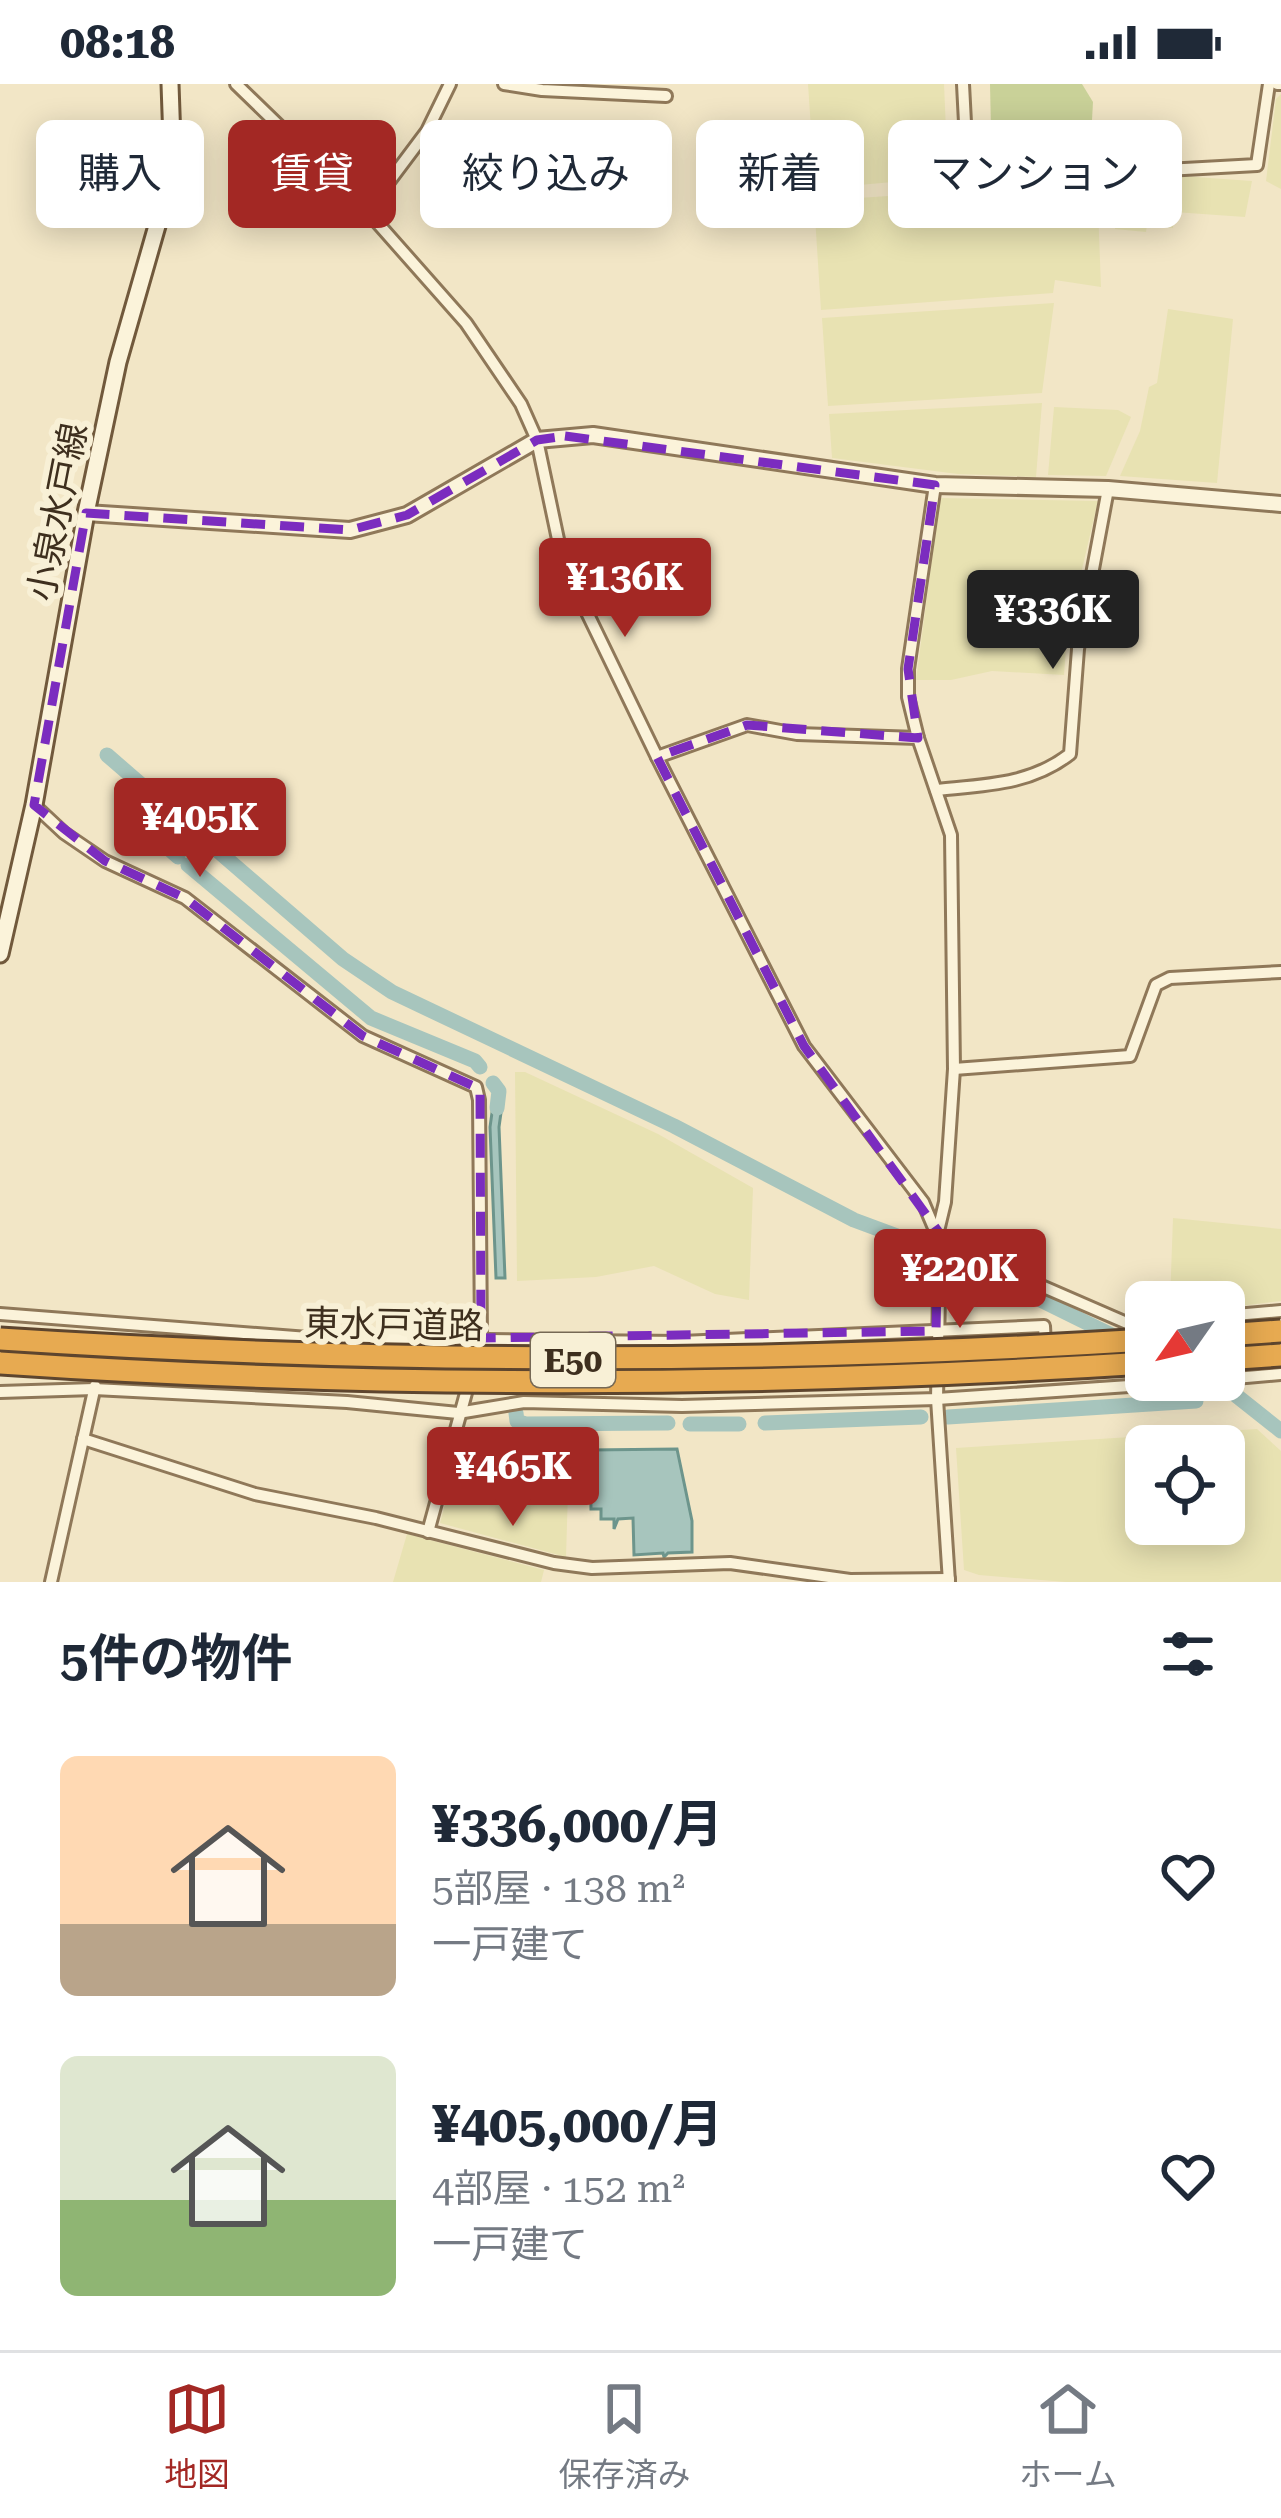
<!DOCTYPE html>
<html lang="ja">
<head>
<meta charset="utf-8">
<style>
  :root { --surface:#fff; --page:#f2f2f3; --text:#1f2937; --muted:#747a83; --line:#e0e1e3; --accent:#a32824 }
  body { margin:0; font-family:"Roboto Serif","Noto Sans JP",serif; background:var(--page); color:var(--text); height:100vh; display:flex; flex-direction:column; font-size:45px; white-space:nowrap }
  * { box-sizing:border-box; margin:0 }
  p { font-size:39px; color:var(--muted) }
  .icon { flex:none; width:66px; height:66px; fill:none; stroke:currentColor; stroke-width:2; stroke-linecap:round; stroke-linejoin:round }
  .map { position:relative; height:1498px; overflow:hidden }
  .sheet { display:flex; flex-direction:column; background:var(--surface); flex:1 }
  .sheet>* { flex:none }
  .top-card { position:absolute; left:36px; top:36px; width:1209px; height:108px; display:flex; gap:24px }
  .needle { width:78px; rotate:236deg }
  .controls { position:absolute; left:1125px; top:1197px; display:grid; gap:24px }
  .controls a { display:grid; place-items:center; width:120px; height:120px; border-radius:18px; background:var(--surface); box-shadow:0 6px 30px #0003; font-size:60px }
  .price { position:absolute; translate:-50% -102px; padding:0 27px; border-radius:12px; background:var(--accent); color:#fff; font-size:39px; line-height:78px; filter:drop-shadow(0 3px 6px #0008) }
  .price::after { content:''; position:absolute; left:50%; top:72px; width:36px; height:27px; margin-left:-18px; background:inherit; clip-path:polygon(0 0,100% 0,50% 100%) }
  .price.on { background:#222; color:#fff }
  ul { padding:0; list-style:none }
  li { display:flex; align-items:center; gap:36px; height:300px; padding:0 60px }
  li span { display:grid; place-items:center; flex:none; width:336px; height:240px; border-radius:18px; color:#555 }
  li>.icon { margin-inline-start:auto }
  span .icon { width:144px; height:144px; fill:#fffc; stroke-width:1 }
  li b { font-size:51px }
  h2 { display:flex; justify-content:space-between; align-items:center; height:144px; padding:0 60px; font-size:51px }
  .pill { padding:0 42px; border-radius:18px; background:var(--surface); box-shadow:0 6px 30px #0003; font-size:42px; line-height:108px }
  .pill.on { background:var(--accent); color:#fff }
  .status { display:flex; justify-content:space-between; align-items:center; height:84px; padding:0 60px; background:var(--surface); direction:ltr }
  .status svg { height:33px; fill:currentColor }
  .menu { display:flex; justify-content:space-around; align-items:center; height:168px; border-top:3px solid var(--line); background:var(--surface); font-size:33px; color:var(--muted) }
  .menu a { display:grid; justify-items:center; gap:6px }
  .menu .on { color:var(--accent) }
  .map>svg:first-child { display:block }
</style>
</head>
<body>
<div class="status"><b>08:18</b><svg viewBox="0 0 49 12"><path d="M0 12V9h3v3zM5 12V6h3v6zM10 12V3h3v9zM15 12V0h3v12zM26 1h20v11H26zM47 4h2v5h-2z"/></svg></div>
<div class="map">
<svg width="1281" height="1498" viewBox="0 0 1281 1498">
  <rect width="100%" height="100%" fill="#f2e6c6"/>
  <g fill="#e8e2b2" fill-rule="evenodd">
    <polygon points="808,0 944,0 948,93 815,105"/>
    <polygon points="1281,10 1281,105 1266,97 1276,15"/>
    <polygon points="1181,92 1252,97 1245,133 1174,128 1173,144 1147,141 1146,148 1115,145 1114,97"/>
    <polygon points="1097,98 1101,203 1055,196 1053,209 821,226 814,117"/>
    <polygon points="1054,219 1042,309 828,322 822,234"/>
    <polygon points="1168,225 1233,235 1217,399 1120,392 1140,347 1149,303 1157,299"/>
    <polygon points="1042,319 1036,393 958,390 832,374 829,330"/>
    <polygon points="1054,323 1118,326 1131,333 1106,392 1048,391"/>
    <polygon points="940,414 1098,417 1067,549 1064,591 992,587 951,596 916,596"/>
    <polygon points="515,988 525,988 658,1050 753,1104 749,1216 715,1210 654,1182 596,1193 517,1197"/>
    <polygon points="1173,1134 1281,1145 1281,1217 1224,1224 1224,1218 1170,1218"/>
    <path d="M1257 1345 1281 1367V1498H1066L979 1491 964 1486 956 1364ZM1146 1362H1224V1440H1146Z"/>
    <polygon points="458,1372 568,1407 566,1473 440,1439"/>
    <polygon points="407,1450 544,1486 541,1498 393,1498"/>
  </g>
  <polygon fill="#c9d198" points="990,0 1082,0 1093,18 1091,54 1008,58 991,45"/>
  <g fill="#a7c5bd" stroke="#6d958c" stroke-width="3">
    <polygon points="495,1007 504,1007 499,1043 505,1194 496,1194 490,1043"/>
    <polygon points="677,1365 692,1437 692,1468 668,1469 664,1473 663,1469 634,1471 633,1434 618,1435 614,1445 614,1435 601,1435 601,1425 591,1425 590,1366"/>
  </g>
  <g fill="none" stroke-linecap="round" stroke-linejoin="round">
    <g stroke="#a7c5bd" stroke-width="15">
      <polyline points="107,671 343,875 392,908 674,1042 854,1136 951,1172 1146,1268"/>
      <polyline points="143,742 178,773"/>
      <polyline points="188,781 371,934 475,977 480,983"/>
      <polyline points="493,999 499,1007 497,1024"/>
      <polyline points="1228,1305 1281,1347"/>
      <polyline points="516,1329 517,1337 526,1340 668,1339"/>
      <polyline points="948,1333 1196,1317"/>
      <polyline points="765,1339 921,1333"/>
      <polyline points="690,1340 739,1340"/>
    </g>
    <defs>
      <g id="minor">
        <polyline points="236,0 367,127 466,239 521,320 537,356 563,479 657,673 804,962 923,1118 940,1158 937,1315 949,1498"/>
        <polyline points="504,0 542,6 666,12"/>
        <polyline points="963,0 968,97 1257,81 1269,0"/>
        <polyline points="1277,0 1281,0"/>
        <polyline points="367,127 427,47 450,0"/>
        <polyline points="935,401 908,585 908,613 918,654 951,751 954,985 945,1118 938,1147"/>
        <polyline points="657,673 747,641 797,650 918,654"/>
        <path d="M936 706C985 701 1030 701 1070 670L1078 565 1108 405"/>
        <polyline points="34,721 64,749 105,777 185,814 363,952 476,1003 479,1016 481,1254 428,1448"/>
        <polyline points="954,985 1130,972 1156,901 1170,894 1281,888"/>
        <polyline points="940,1158 1129,1240 1146,1239"/>
        <polyline points="0,1230 308,1254 570,1257 682,1258 1044,1242 1045,1261"/>
        <polyline points="1224,1232 1281,1227"/>
        <polyline points="1224,1295 1281,1290"/>
        <polyline points="0,1308 94,1305 347,1318 458,1329 524,1318 682,1322 937,1315 1217,1296"/>
        <polyline points="83,1355 255,1410 376,1434 554,1479 592,1484 730,1479 850,1496 949,1495"/>
        <polyline points="51,1498 95,1302"/>
      </g>
      <polyline id="tertiary" points="86,429 350,446 407,431 537,356 593,351 935,401 1108,405 1281,420"/>
      <polyline id="secondary" points="0,870 34,721 86,429 118,278 173,86 170,0"/>
    </defs>
    <use href="#minor" stroke="#8f7859" stroke-width="16"/>
    <use href="#tertiary" stroke="#8f7859" stroke-width="20"/>
    <use href="#secondary" stroke="#71593c" stroke-width="21"/>
    <use href="#minor" stroke="#fbf3da" stroke-width="10"/>
    <use href="#tertiary" stroke="#fbf3da" stroke-width="14"/>
    <use href="#secondary" stroke="#fbf3da" stroke-width="15"/>
    <defs>
      <g id="motorway-bridge">
        <polyline points="1224,1251 1281,1247"/>
        <path d="M0 1255C383 1280 763 1280 1146 1256"/>
        <polyline points="1224,1275 1281,1271"/>
        <path d="M0 1279C382 1305 764 1303 1146 1279"/>
      </g>
    </defs>
    <use href="#motorway-bridge" stroke="#5d452e" stroke-width="27" stroke-linecap="butt"/>
    <use href="#motorway-bridge" stroke="#e7aa51" stroke-width="21"/>
  </g>
  <path fill="none" stroke="#7b2cbf" stroke-width="9" stroke-dasharray="24 15" stroke-linejoin="round" d="M565 352 935 401 908 585 918 654 747 641 657 673 804 962 938 1147 936 1247 481 1254 480 1005 363 952 185 814 105 777 34 721 86 429 350 446 407 431 537 356Z"/>
  <g text-anchor="middle" dominant-baseline="central" stroke-width="12" stroke-linejoin="round" paint-order="stroke">
    <rect fill="#f8f0d6" stroke="#766955" stroke-width="3" x="531" y="1249" width="84" height="54" rx="9"/>
    <g font-size="33" font-weight="bold" fill="#3e2f1e">
      <text x="573" y="1276">E50</text>
    </g>
    <g font-size="36" fill="#3e2f1e" stroke="#f8f0d6">
      <text transform="translate(58 428) rotate(-79)">小泉水戸線</text>
      <text transform="translate(394 1241) rotate(1)">東水戸道路</text>
    </g>
  </g>
</svg>
<div class="controls">
<a><svg class="needle" viewBox="-14 -14 28 28"><path d="M0-13l5 13h-10z" fill="#e53935"/><path d="M0 13l5-13h-10z" fill="#747a83"/></svg></a>
<a><svg class="icon" aria-label="locate" viewBox="0 0 24 24"><circle cx="12" cy="12" r="6"/><path d="M12 2v4M12 18v4M2 12h4M18 12h4"/></svg></a>
</div>
<b class="price" style="left:625px;top:556px">¥136K</b>
<b class="price on" style="left:1053px;top:588px">¥336K</b>
<b class="price" style="left:200px;top:796px">¥405K</b>
<b class="price" style="left:960px;top:1247px">¥220K</b>
<b class="price" style="left:513px;top:1445px">¥465K</b>
<div class="top-card">
<a class="pill">購入</a>
<a class="pill on">賃貸</a>
<a class="pill">絞り込み</a>
<a class="pill">新着</a>
<a class="pill">マンション</a>
</div>
</div>
<section class="sheet">
<h2>5件の物件<svg class="icon" aria-label="filters" viewBox="0 0 24 24"><path d="M4 7h16M4 17h16"/><circle cx="9" cy="7" r="2"/><circle cx="15" cy="17" r="2"/></svg></h2>
<ul>
<li><span style="background:linear-gradient(#ffd9b3 70%,#b9a48a 0)"><svg class="icon" aria-label="home" viewBox="0 0 24 24"><path d="M3 11l9-7 9 7M6 9v11h12V9"/></svg></span><div><b>¥336,000/月</b><p>5部屋 · 138 m²</p><p>一戸建て</p></div><svg class="icon" aria-label="heart" viewBox="0 0 24 24"><path d="M12 20l-8-8c-3-5 5-10 8-4 3-6 11-1 8 4z"/></svg></li>
<li><span style="background:linear-gradient(#dfe7d0 60%,#8fb573 0)"><svg class="icon" aria-label="home" viewBox="0 0 24 24"><path d="M3 11l9-7 9 7M6 9v11h12V9"/></svg></span><div><b>¥405,000/月</b><p>4部屋 · 152 m²</p><p>一戸建て</p></div><svg class="icon" aria-label="heart" viewBox="0 0 24 24"><path d="M12 20l-8-8c-3-5 5-10 8-4 3-6 11-1 8 4z"/></svg></li>
</ul>
</section>
<nav class="menu">
<a class="on"><svg class="icon" aria-label="map" viewBox="0 0 24 24"><path d="M3 6l6-2 6 2 6-2v14l-6 2-6-2-6 2zM9 4v14M15 6v14"/></svg>地図</a>
<a><svg class="icon" aria-label="saved" viewBox="0 0 24 24"><path d="M7 4h10v16l-5-4-5 4z"/></svg>保存済み</a>
<a><svg class="icon" aria-label="home" viewBox="0 0 24 24"><path d="M3 11l9-7 9 7M6 9v11h12V9"/></svg>ホーム</a>
</nav>
</body>
</html>
